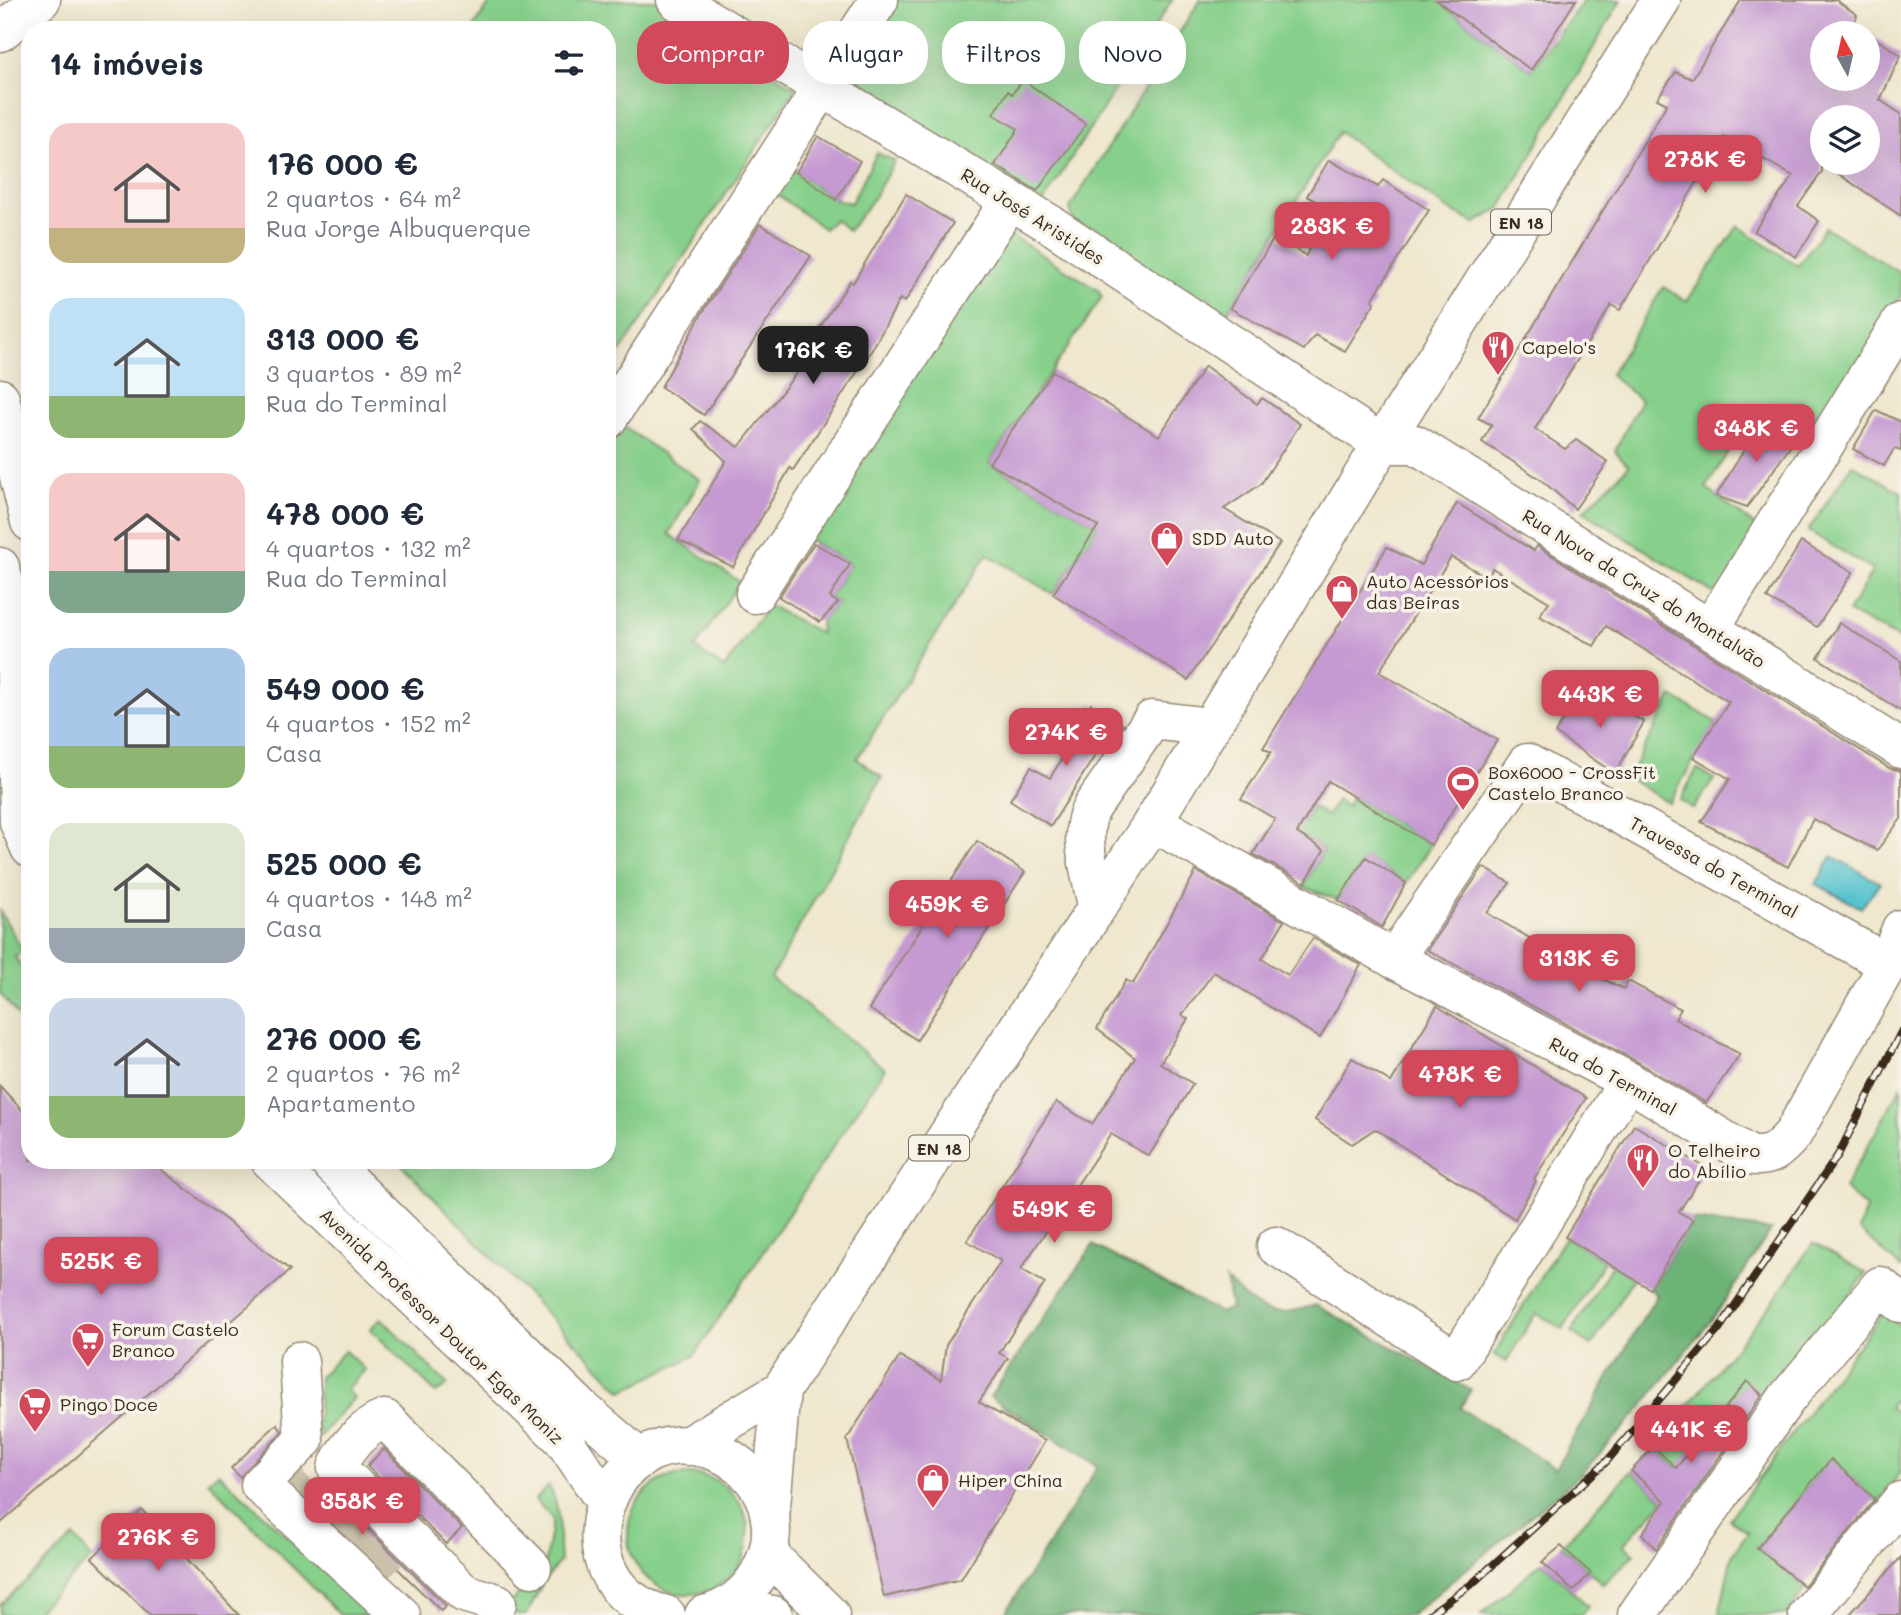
<!DOCTYPE html>
<html lang="pt">
<head>
<meta charset="utf-8">
<style>
  :root { --surface:#fff; --page:#f6f6f7; --text:#1f2937; --muted:#747a83; --accent:#d1495b }
  body { margin:0; font-family:Mali,sans-serif; background:var(--page); color:var(--text); height:100vh; display:flex; flex-direction:column; font-size:26px; white-space:nowrap }
  * { box-sizing:border-box; margin:0 }
  p { font-size:23px; color:var(--muted) }
  .icon { flex:none; width:38px; height:38px; fill:none; stroke:currentColor; stroke-width:2; stroke-linecap:round; stroke-linejoin:round }
  .map { position:relative; flex:1; overflow:hidden }
  .sheet { position:absolute; left:21px; top:21px; width:595px; height:1148px; display:flex; flex-direction:column; background:var(--surface); border-radius:28px; box-shadow:0 7px 28px #0002 }
  .sheet>* { flex:none }
  .banner { position:absolute; left:637px; top:21px; width:665px; height:63px; display:flex; gap:14px }
  .needle { width:46px; rotate:352deg }
  .fabs { position:absolute; left:1810px; top:21px; display:grid; gap:14px }
  .fabs a { display:grid; place-items:center; width:70px; height:70px; border-radius:50%; background:var(--surface); box-shadow:0 7px 28px #0002; font-size:35px }
  .price { position:absolute; translate:-50% -60px; padding:0 16px; border-radius:14px; background:var(--accent); color:#fff; font-size:23px; line-height:46px; filter:drop-shadow(0 2px 4px #0008) }
  .price::after { content:''; position:absolute; left:50%; top:42px; width:21px; height:16px; margin-left:-10px; background:inherit; clip-path:polygon(0 0,100% 0,50% 100%) }
  .price.selected { background:#222; color:#fff }
  ul { padding:0; list-style:none }
  li { display:flex; align-items:center; gap:21px; height:175px; padding:0 28px }
  li span { display:grid; place-items:center; flex:none; width:196px; height:140px; border-radius:21px; color:#555 }
  li>.icon { margin-inline-start:auto }
  span .icon { width:84px; height:84px; fill:#fffc; stroke-width:1 }
  li b { font-size:30px }
  h2 { display:flex; justify-content:space-between; align-items:center; height:84px; padding:0 28px; font-size:30px }
  .chip { padding:0 24px; border-radius:28px; background:var(--surface); box-shadow:0 7px 28px #0002; font-size:24px; line-height:63px }
  .chip.selected { background:var(--accent); color:#fff }
  .map>svg:first-child { display:block }
</style>
</head>
<body>
<div class="map">
<svg width="1901" height="1615" viewBox="0 0 1901 1615">
  <rect width="100%" height="100%" fill="#f7f3e8"/>
  <filter id="ink" filterUnits="userSpaceOnUse"><feTurbulence type="fractalNoise" baseFrequency=".0143" numOctaves="2"/><feDisplacementMap in="SourceGraphic" scale="14" xChannelSelector="R" yChannelSelector="G"/><feConvolveMatrix kernelMatrix="1 2 1 2 8 2 1 2 1" color-interpolation-filters="sRGB"/></filter>
  <filter id="wash" filterUnits="userSpaceOnUse"><feTurbulence type="fractalNoise" baseFrequency=".00686" numOctaves="4" result="noise"/><feDisplacementMap in="SourceGraphic" scale="28" xChannelSelector="R" yChannelSelector="G"/><feGaussianBlur stdDeviation="1.57" result="paint"/><feColorMatrix in="noise" values="0 0 0 0 0 0 0 0 0 0 0 0 0 0 0 0 0 1.4 0 .05"/><feComposite in="paint" operator="in"/></filter>
  <g filter="url(#wash)">
    <rect width="100%" height="100%" fill="#efe7ce"/>
    <g fill="#87d08b" stroke="#617d54" stroke-width="2">
      <polygon points="492,0 657,0 796,88 607,372 607,30 472,30"/>
      <polygon points="892,0 1172,0 1042,204 856,87 850,76"/>
      <polygon points="1200,0 1447,0 1445,7 1531,70 1584,0 1621,0 1500,209 1475,223 1449,210 1339,132 1224,318 1073,220 1070,208"/>
      <polygon points="877,153 895,161 871,202 848,231 835,219 824,229 774,192 790,167 836,200 851,203"/>
      <polygon points="1738,226 1798,266 1825,227 1901,274 1901,296 1811,442 1753,411 1706,488 1759,529 1718,596 1583,511 1629,466 1615,451 1641,400 1610,375 1663,287 1687,301"/>
      <polygon points="1001,236 1012,236 1098,290 1102,297 989,463 1098,526 1053,594 987,554 857,759 882,777 771,978 885,1069 694,1356 622,1391 397,1160 607,1160 607,415 700,480 669,534 740,582 695,648 724,668 769,605 821,634 820,622 838,603 830,597 850,564 808,539"/>
      <polygon points="1852,464 1901,492 1901,639 1848,612 1873,570 1808,531"/>
      <polygon points="1672,696 1716,722 1669,803 1628,778"/>
      <polygon points="1697,769 1714,779 1693,809 1680,800"/>
      <polygon points="1352,796 1431,845 1406,883 1366,858 1338,900 1303,887 1324,850 1285,826 1303,823 1313,807 1327,816 1337,800 1347,807"/>
      <polygon points="0,911 23,951 15,957 30,979 30,1030 0,994"/>
      <polygon points="1901,1087 1901,1268 1859,1230 1866,1208 1844,1188"/>
      <polygon points="1565,1237 1604,1261 1563,1329 1536,1313 1506,1362 1494,1354"/>
      <polygon points="1813,1243 1866,1273 1773,1404 1747,1382 1696,1443 1728,1475 1710,1499 1654,1447 1772,1303"/>
      <polygon points="1612,1265 1633,1278 1592,1345 1571,1332"/>
      <polygon points="1883,1312 1901,1326 1901,1392 1889,1407 1901,1415 1901,1472 1878,1502 1831,1460 1757,1548 1806,1588 1787,1615 1719,1615 1732,1555 1748,1532 1729,1519"/>
      <polygon points="381,1318 448,1385 436,1393 370,1329"/>
      <polygon points="345,1351 365,1370 346,1390 354,1398 317,1439 319,1377"/>
      <polygon points="1631,1471 1664,1500 1623,1545 1635,1554 1603,1584 1561,1546"/>
      <polygon points="218,1473 373,1615 340,1615 208,1481"/>
      <circle cx="688" cy="1534" r="60"/>
      <path d="M549 1486C563 1511 557 1534 560 1561L542 1584 527 1615H518L508 1605 544 1567 553 1519 535 1500Z"/>
      <polygon points="74,1537 92,1558 32,1615 0,1615 0,1605"/>
      <polygon points="1542,1562 1588,1606 1581,1615 1481,1615"/>
    </g>
    <path fill="#6db277" stroke="#546e4a" stroke-width="2" d="M1693 1220 1771 1230 1717 1313 1636 1414 1578 1477 1411 1615H1004L1098 1466 990 1397 1093 1245 1220 1313 1231 1308 1226 1280C1260 1314 1270 1319 1316 1305L1471 1390 1460 1408 1555 1469 1657 1295 1650 1289Z"/>
    <polygon fill="#56c3cf" stroke="#487676" stroke-width="2" points="1832,856 1880,883 1861,908 1816,884"/>
    <g id="blocks">
      <g fill="#c599d2" fill-rule="evenodd">
        <polygon points="1436,0 1576,0 1531,70"/>
        <path d="M1741 0H1836L1857 15 1851 33H1822V79H1867V33L1901 55 1880 100 1901 114V216L1822 163V172L1798 206 1819 221 1796 257 1754 231 1793 176 1724 137 1620 310 1611 305 1535 429 1565 449 1576 440 1608 462 1575 509 1540 479 1482 442 1492 425 1478 418 1667 104 1657 99 1676 72 1692 79ZM1822 117H1867V163H1822Z"/>
        <polygon points="1023,80 1086,124 1037,191 995,165 1018,129 993,114 1008,91 1012,94"/>
        <polygon points="818,136 860,161 836,200 796,172"/>
        <polygon points="1329,160 1378,187 1383,180 1429,210 1372,300 1375,302 1345,351 1315,335 1304,350 1230,308 1276,235 1306,256 1326,207 1307,196"/>
        <polygon points="906,194 953,223 905,302 900,299 873,348 793,470 790,468 733,567 678,540 726,461 693,429 700,421 739,447 810,356 804,352 850,281 853,283"/>
        <polygon points="760,224 811,256 704,415 661,387 701,315"/>
        <polygon points="1205,366 1257,404 1262,398 1300,424 1261,484 1224,509 1280,543 1188,680 1053,594 1098,526 989,463 1053,371 1159,436"/>
        <polygon points="1876,410 1901,422 1901,451 1894,449 1884,466 1853,449"/>
        <polygon points="1764,417 1795,440 1747,507 1716,496"/>
        <polygon points="1457,503 1534,551 1537,546 1889,768 1901,771 1901,819 1877,850 1813,819 1788,867 1701,822 1730,779 1693,757 1729,702 1606,626 1594,646 1539,616 1549,602 1492,568 1489,578 1451,557 1379,672 1497,740 1431,845 1328,781 1297,833 1324,850 1305,883 1253,854 1275,819 1241,799 1271,752 1263,748 1387,547 1421,565"/>
        <polygon points="1801,542 1853,572 1817,627 1767,598"/>
        <polygon points="814,543 850,564 830,597 838,603 820,622 779,597"/>
        <polygon points="1839,623 1901,661 1901,711 1818,658"/>
        <polygon points="1584,688 1644,722 1615,774 1555,733"/>
        <polygon points="1091,704 1122,724 1104,752 1099,749 1051,826 1010,800 1031,767 1050,778 1078,733 1074,731"/>
        <polygon points="977,841 1025,872 917,1040 869,1009"/>
        <polygon points="1366,857 1406,883 1382,927 1338,900"/>
        <polygon points="1483,867 1510,883 1487,913 1543,946 1540,950 1624,989 1628,981 1681,1009 1675,1019 1740,1054 1706,1103 1638,1062 1427,950"/>
        <polygon points="1196,871 1284,921 1262,959 1288,975 1313,938 1361,965 1320,1038 1214,972 1182,1015 1188,1019 1160,1063 1193,1084 1149,1156 1111,1134 1021,1269 1045,1283 999,1353 1008,1358 979,1402 1045,1441 961,1579 884,1597 847,1439 900,1356 941,1380 946,1345 1001,1261 967,1241 1056,1102 1092,1124 1135,1058 1097,1029 1126,980 1133,984"/>
        <polygon points="1437,1006 1586,1098 1534,1179 1536,1181 1515,1219 1375,1129 1352,1144 1315,1120 1352,1058 1391,1082"/>
        <polygon points="0,1086 30,1119 30,1160 149,1160 290,1270 0,1524"/>
        <polygon points="1634,1125 1706,1168 1679,1212 1693,1220 1650,1289 1565,1237"/>
        <polygon points="1747,1381 1762,1395 1656,1549 1642,1534 1665,1501 1631,1471 1654,1447 1676,1468"/>
        <polygon points="277,1424 282,1432 240,1477 231,1468"/>
        <polygon points="384,1449 462,1528 446,1544 367,1466"/>
        <polygon points="1831,1459 1875,1499 1804,1586 1757,1548"/>
        <polygon points="299,1477 324,1501 332,1494 446,1606 441,1611 394,1565 387,1572 291,1484"/>
        <polygon points="142,1510 198,1571 239,1615 150,1615 92,1558"/>
        <polygon points="1561,1546 1591,1573 1573,1591 1542,1562"/>
        <polygon points="1901,1557 1901,1615 1849,1615"/>
      </g>
    </g>
  </g>
  <g filter="url(#ink)">
    <use href="#blocks" fill-opacity="0" stroke="#958876" stroke-width="2"/>
    <g fill="none" stroke-linecap="round" stroke-linejoin="round">
      <g stroke="#cbc1ab" stroke-width="38" stroke-dasharray="38 19" stroke-linecap="butt">
        <polyline points="282,1505 315,1474"/>
        <polyline points="309,1530 341,1499"/>
        <polyline points="334,1553 366,1522"/>
        <polyline points="361,1578 392,1548"/>
      </g>
      <defs>
        <g id="minor">
          <polyline points="676,0 1050,224 1382,444 1415,444 1901,749"/>
          <polyline points="0,32 41,0"/>
          <polyline points="607,420 879,0"/>
          <polyline points="755,594 1010,200"/>
          <polyline points="1710,629 1901,322"/>
          <polyline points="15,637 19,822 30,848"/>
          <path d="M1153 822 1394 959 1628 1081 1749 1155C1771 1159 1779 1150 1793 1134L1888 964 1901 929"/>
          <path d="M1097 906C1092 877 1076 833 1092 807L1152 720 1210 727"/>
          <polyline points="1394,959 1527,763 1888,964"/>
          <polyline points="1276,1246 1457,1361 1628,1081"/>
          <polyline points="299,1361 304,1440 260,1485 401,1615"/>
          <polyline points="768,1554 830,1615"/>
          <path d="M497 1603 464 1593 337 1468C344 1449 365 1426 385 1419L532 1568"/>
          <polyline points="726,1607 773,1615"/>
          <polyline points="1637,1615 1787,1398 1880,1286 1901,1303"/>
          <polyline points="1808,1615 1901,1501"/>
        </g>
        <g id="major">
          <polyline points="0,398 30,522"/>
          <polyline points="0,567 30,680"/>
          <polyline points="270,1160 563,1439 605,1501"/>
          <polyline points="327,1160 583,1410 640,1459"/>
          <polyline points="687,1446 781,1390 1153,822 1382,444 1661,0"/>
          <polyline points="770,1518 781,1390"/>
          <path d="M666 1615C548 1587 604 1409 717 1452 740 1461 759 1481 767 1504 782 1552 752 1604 704 1615"/>
        </g>
      </defs>
      <use href="#minor" stroke="#958876" stroke-width="41"/>
      <use href="#major" stroke="#958876" stroke-width="41"/>
      <use href="#minor" stroke="#fff" stroke-width="38"/>
      <use href="#major" stroke="#fff" stroke-width="38"/>
      <defs>
        <polyline id="rail" points="1428,1615 1473,1583 1607,1461 1719,1329 1838,1155 1901,1032"/>
      </defs>
      <use href="#rail" stroke="#3b2a1e" stroke-width="8"/>
      <use href="#rail" stroke="#f7f3e8" stroke-width="5" stroke-dasharray="16" stroke-linecap="butt"/>
    </g>
  </g>
  <defs>
    <symbol id="restaurant-pin" viewBox="-11 -11 22 30"><path d="M0 17L-7.5 6A9.5 9.5 0 1 1 7.5 6Z" fill="#d1495b" stroke="#f7f3e8"/><path d="M-5-6h1v4h1v-4h1v4h1v-4h1v5L-1.5 .5V6h-2V.5L-5-1ZM5-6V6H3V1.5H1.5Q1.5-4 5-6Z" fill="#fff"/></symbol>
    <symbol id="shop-pin" viewBox="-11 -11 22 30"><path d="M0 17L-7.5 6A9.5 9.5 0 1 1 7.5 6Z" fill="#d1495b" stroke="#f7f3e8"/><path d="M-5-2.5h2.3a2.7 3.5 0 0 1 5.4 0H5L5.5 6h-11ZM-1.5-2.5h3a1.5 2.3 0 0 0-3 0Z" fill="#fff"/></symbol>
    <symbol id="stadium-pin" viewBox="-11 -11 22 30"><path d="M0 17L-7.5 6A9.5 9.5 0 1 1 7.5 6Z" fill="#d1495b" stroke="#f7f3e8"/><path d="M0-5a6.5 5 0 1 0 0 10a6.5 5 0 1 0 0-10ZM-3.5-1.8h7v3.6h-7Z" fill="#fff"/></symbol>
    <symbol id="supermarket-pin" viewBox="-11 -11 22 30"><path d="M0 17L-7.5 6A9.5 9.5 0 1 1 7.5 6Z" fill="#d1495b" stroke="#f7f3e8"/><path d="M-6-5.5h2.5l.6 2H6L4.5 2H-2.5L-4.4-4H-6ZM-1.5 3.2a1.3 1.3 0 1 0 .1 0ZM3 3.2a1.3 1.3 0 1 0 .1 0Z" fill="#fff"/></symbol>
  </defs>
  <g fill-rule="evenodd">
    <use href="#restaurant-pin" x="1479" y="328" width="38" height="52"/>
    <use href="#shop-pin" x="1148" y="519" width="38" height="52"/>
    <use href="#shop-pin" x="1323" y="572" width="38" height="52"/>
    <use href="#stadium-pin" x="1444" y="763" width="38" height="52"/>
    <use href="#restaurant-pin" x="1624" y="1141" width="38" height="52"/>
    <use href="#supermarket-pin" x="69" y="1320" width="38" height="52"/>
    <use href="#supermarket-pin" x="16" y="1385" width="38" height="52"/>
    <use href="#shop-pin" x="914" y="1461" width="38" height="52"/>
  </g>
  <g text-anchor="middle" dominant-baseline="central" stroke-width="7" stroke-linejoin="round" paint-order="stroke">
    <g fill="#f7f3e8" stroke="#73665b" stroke-width="2">
      <rect x="1491" y="209.5" width="60" height="25" rx="5"/>
      <rect x="909" y="1135.5" width="60" height="25" rx="5"/>
    </g>
    <g font-size="16" font-weight="bold" fill="#3b2a1e">
      <text x="1521" y="222">EN 18</text>
      <text x="939" y="1148">EN 18</text>
    </g>
    <g font-size="18" fill="#3b2a1e" stroke="#f7f3e8">
      <text transform="translate(1033 216) rotate(32)">Rua José Aristides</text>
      <text transform="translate(1644 588) rotate(32)">Rua Nova da Cruz do Montalvão</text>
      <text transform="translate(1714 867) rotate(29)">Travessa do Terminal</text>
      <text transform="translate(1613 1076) rotate(29)">Rua do Terminal</text>
      <text transform="translate(442 1326) rotate(44)">Avenida Professor Doutor Egas Moniz</text>
    </g>
    <g font-size="18" fill="#3b2a1e" stroke="#f7f3e8" text-anchor="start">
      <text x="1522" y="347">Capelo's</text>
      <text x="1192" y="538">SDD Auto</text>
      <text x="1366" y="581">Auto Acessórios<tspan x="1366" dy="21">das Beiras</tspan></text>
      <text x="1488" y="772">Box6000 - CrossFit<tspan x="1488" dy="21">Castelo Branco</tspan></text>
      <text x="1668" y="1150">O Telheiro<tspan x="1668" dy="21">do Abílio</tspan></text>
      <text x="112" y="1329">Forum Castelo<tspan x="112" dy="21">Branco</tspan></text>
      <text x="60" y="1404">Pingo Doce</text>
      <text x="958" y="1480">Hiper China</text>
    </g>
  </g>
</svg>
<div class="fabs">
<a><svg class="needle" viewBox="-14 -14 28 28"><path d="M0-13l5 13h-10z" fill="#e53935"/><path d="M0 13l5-13h-10z" fill="#747a83"/></svg></a>
<a><svg class="icon" aria-label="layers" viewBox="0 0 24 24"><path d="M12 4l9 5-9 5-9-5zM3 14l9 5 9-5"/></svg></a>
</div>
<b class="price" style="left:1705px;top:195px">278K €</b>
<b class="price" style="left:1332px;top:262px">283K €</b>
<b class="price selected" style="left:813px;top:386px">176K €</b>
<b class="price" style="left:1756px;top:464px">348K €</b>
<b class="price" style="left:1600px;top:730px">443K €</b>
<b class="price" style="left:1066px;top:768px">274K €</b>
<b class="price" style="left:947px;top:940px">459K €</b>
<b class="price" style="left:1579px;top:994px">313K €</b>
<b class="price" style="left:1460px;top:1110px">478K €</b>
<b class="price" style="left:1054px;top:1245px">549K €</b>
<b class="price" style="left:101px;top:1297px">525K €</b>
<b class="price" style="left:1691px;top:1465px">441K €</b>
<b class="price" style="left:362px;top:1537px">358K €</b>
<b class="price" style="left:158px;top:1573px">276K €</b>
<div class="banner">
<a class="chip selected">Comprar</a>
<a class="chip">Alugar</a>
<a class="chip">Filtros</a>
<a class="chip">Novo</a>
</div>
<section class="sheet">
<h2>14 imóveis<svg class="icon" aria-label="filters" viewBox="0 0 24 24"><path d="M4 7h16M4 17h16"/><circle cx="9" cy="7" r="2"/><circle cx="15" cy="17" r="2"/></svg></h2>
<ul>
<li><span style="background:linear-gradient(#f6c9c9 75%,#c2b280 0)"><svg class="icon" aria-label="home" viewBox="0 0 24 24"><path d="M3 11l9-7 9 7M6 9v11h12V9"/></svg></span><div><b>176 000 €</b><p>2 quartos · 64 m²</p><p>Rua Jorge Albuquerque</p></div></li>
<li><span style="background:linear-gradient(#bfe0f5 70%,#8fb573 0)"><svg class="icon" aria-label="home" viewBox="0 0 24 24"><path d="M3 11l9-7 9 7M6 9v11h12V9"/></svg></span><div><b>313 000 €</b><p>3 quartos · 89 m²</p><p>Rua do Terminal</p></div></li>
<li><span style="background:linear-gradient(#f6c9c9 70%,#7fa58c 0)"><svg class="icon" aria-label="home" viewBox="0 0 24 24"><path d="M3 11l9-7 9 7M6 9v11h12V9"/></svg></span><div><b>478 000 €</b><p>4 quartos · 132 m²</p><p>Rua do Terminal</p></div></li>
<li><span style="background:linear-gradient(#a9c7e8 70%,#8fb573 0)"><svg class="icon" aria-label="home" viewBox="0 0 24 24"><path d="M3 11l9-7 9 7M6 9v11h12V9"/></svg></span><div><b>549 000 €</b><p>4 quartos · 152 m²</p><p>Casa</p></div></li>
<li><span style="background:linear-gradient(#dfe7d0 75%,#9aa5b1 0)"><svg class="icon" aria-label="home" viewBox="0 0 24 24"><path d="M3 11l9-7 9 7M6 9v11h12V9"/></svg></span><div><b>525 000 €</b><p>4 quartos · 148 m²</p><p>Casa</p></div></li>
<li><span style="background:linear-gradient(#c9d6e8 70%,#8fb573 0)"><svg class="icon" aria-label="home" viewBox="0 0 24 24"><path d="M3 11l9-7 9 7M6 9v11h12V9"/></svg></span><div><b>276 000 €</b><p>2 quartos · 76 m²</p><p>Apartamento</p></div></li>
</ul>
</section>
</div>
</body>
</html>
